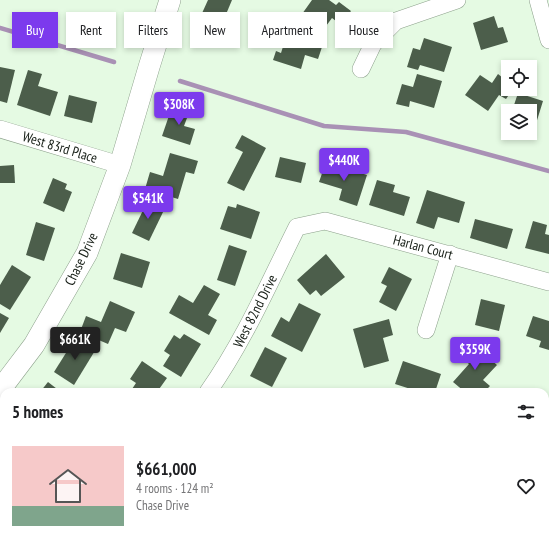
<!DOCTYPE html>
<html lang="en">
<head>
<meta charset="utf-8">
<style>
  :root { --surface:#fff; --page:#f2f2f2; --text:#202124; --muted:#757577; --accent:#7c3aed }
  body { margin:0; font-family:"PT Sans Narrow",sans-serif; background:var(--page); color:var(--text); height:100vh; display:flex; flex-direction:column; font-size:15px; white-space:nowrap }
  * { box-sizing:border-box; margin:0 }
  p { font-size:13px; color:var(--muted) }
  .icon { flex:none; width:22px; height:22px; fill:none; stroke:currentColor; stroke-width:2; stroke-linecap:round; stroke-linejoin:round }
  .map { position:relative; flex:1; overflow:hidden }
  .drawer { position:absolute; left:0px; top:388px; width:549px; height:156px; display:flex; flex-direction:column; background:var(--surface); border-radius:12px 12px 0 0; box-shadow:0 2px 6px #0003 }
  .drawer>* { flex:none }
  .hud { position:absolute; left:12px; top:12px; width:525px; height:36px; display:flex; gap:8px }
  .fabs { position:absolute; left:501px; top:60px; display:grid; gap:8px }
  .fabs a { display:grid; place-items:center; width:36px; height:36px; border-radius:0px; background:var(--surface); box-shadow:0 2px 6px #0003; font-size:20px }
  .price { position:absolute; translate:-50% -34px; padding:0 9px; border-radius:4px; background:var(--accent); color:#fff; font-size:13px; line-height:26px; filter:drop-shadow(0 1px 2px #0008) }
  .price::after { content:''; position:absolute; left:50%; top:24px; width:12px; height:9px; margin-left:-6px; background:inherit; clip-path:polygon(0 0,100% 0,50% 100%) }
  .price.current { background:#222; color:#fff }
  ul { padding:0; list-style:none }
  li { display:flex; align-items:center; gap:12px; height:100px; padding:0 12px }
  li span { display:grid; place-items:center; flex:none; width:112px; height:80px; border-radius:0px; color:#555 }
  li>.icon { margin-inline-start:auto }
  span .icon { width:48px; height:48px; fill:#fffc; stroke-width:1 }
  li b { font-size:17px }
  h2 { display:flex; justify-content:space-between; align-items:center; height:48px; padding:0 12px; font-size:17px }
  .tag { padding:0 14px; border-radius:0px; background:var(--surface); box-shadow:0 2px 6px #0003; font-size:14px; line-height:36px }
  .tag.current { background:var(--accent); color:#fff }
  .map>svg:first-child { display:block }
</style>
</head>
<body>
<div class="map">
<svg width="549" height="544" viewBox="0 0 549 544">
  <rect width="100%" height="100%" fill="#e5fae3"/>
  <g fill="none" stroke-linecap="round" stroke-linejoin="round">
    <g stroke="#a991b5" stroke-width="4.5">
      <polyline points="0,28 114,62"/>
      <polyline points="180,81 324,126 406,132 549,171"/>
    </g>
  </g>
  <g fill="#4c5e4b">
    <polygon points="208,0 232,0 219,31 198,22"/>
    <polygon points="312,0 329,0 336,5 339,2 351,11 341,25 332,18 323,30 302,14"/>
    <polygon points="494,16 498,28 503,27 508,42 481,50 473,23"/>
    <polygon points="287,34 309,41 310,37 324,41 318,59 305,55 301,69 273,60 276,51 281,53"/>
    <polygon points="424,38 452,47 444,72 420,65 418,70 407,67 413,48 420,50"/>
    <polygon points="0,67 15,70 7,103 0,101"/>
    <polygon points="28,70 42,74 38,86 58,92 50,116 17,105"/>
    <polygon points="417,74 442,81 434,108 410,101 409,107 396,104 402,84 413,87"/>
    <polygon points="498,74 508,82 508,89 513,89 506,99 499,95 488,111 465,95 480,75 492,83"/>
    <polygon points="518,93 543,101 534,130 530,129 530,111 512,111"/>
    <polygon points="69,95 97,102 92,123 64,116"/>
    <polygon points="173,104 190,110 184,126 195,129 190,145 162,136"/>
    <polygon points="242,135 266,148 244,191 227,183 243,152 235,148"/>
    <polygon points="170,153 198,161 194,174 186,172 178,199 145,189 150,172 163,176"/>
    <polygon points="280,157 306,163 301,183 275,177"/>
    <polygon points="326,162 367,175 357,206 339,200 342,189 319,182"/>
    <polygon points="14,165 15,183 0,183 0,166"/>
    <polygon points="53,178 67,184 65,189 72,192 64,212 43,203"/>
    <polygon points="377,180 395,185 393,192 410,197 404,216 369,205"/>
    <polygon points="427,190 465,202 459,223 438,217 434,229 416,223"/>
    <polygon points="148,200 165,208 149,241 132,233"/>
    <polygon points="237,204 260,212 251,239 220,229 228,206 236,208"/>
    <polygon points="475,219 513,229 507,249 470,238"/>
    <polygon points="533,221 547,225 545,234 549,235 549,254 525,248"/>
    <polygon points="36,222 55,228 44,261 26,255"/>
    <polygon points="229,245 247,251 235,286 217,280"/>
    <polygon points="121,253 150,262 142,288 113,279"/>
    <polygon points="326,254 345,277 321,296 316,290 310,295 297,280"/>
    <polygon points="12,265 31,277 10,310 0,304 0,285"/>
    <polygon points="389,267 412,279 396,311 379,302 387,286 381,283"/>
    <polygon points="204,285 220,294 208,315 217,320 209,335 169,313 179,295 193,303"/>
    <polygon points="481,299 505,305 499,331 475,325"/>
    <polygon points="110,301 135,312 126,332 115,328 108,344 80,332 86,316 101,322"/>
    <polygon points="299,303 321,314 302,352 271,336 281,317 289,322"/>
    <polygon points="0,313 9,318 0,333"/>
    <polygon points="533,316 549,321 549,350 539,347 541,341 526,336"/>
    <polygon points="389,319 393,335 383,338 389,361 364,368 353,329"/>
    <polygon points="184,334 201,344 181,377 163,366 170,355 164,351 174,335 180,339"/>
    <polygon points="76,337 96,349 74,385 54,372"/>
    <polygon points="471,343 497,365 483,380 490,386 484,392 465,392 453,382 469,364 460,356"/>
    <polygon points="265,347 287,358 272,387 250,376"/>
    <polygon points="142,361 167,378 157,392 130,392 136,383 130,379"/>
    <polygon points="403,361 441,374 435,392 420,392 395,384"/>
    <polygon points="48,382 61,392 40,392"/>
    <polygon points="549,409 549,433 545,422 545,411"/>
    <polygon points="1,436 4,438 4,458 0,456 0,438"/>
    <polygon points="545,493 549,496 549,528 545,524"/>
    <polygon points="2,513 4,515 4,540 26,540 22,544 7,544 0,538 0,516"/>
    <polygon points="108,540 134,540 134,541 130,544 103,544"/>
    <polygon points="200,540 228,540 232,544 204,544"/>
    <polygon points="329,540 355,540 360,544 329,544 327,542"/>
    <polygon points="468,540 491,540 495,544 464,544"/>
  </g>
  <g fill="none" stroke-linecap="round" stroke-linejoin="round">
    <defs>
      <g id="minor">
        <polyline points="538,0 549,40"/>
        <polyline points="361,69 373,44 396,21 457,0"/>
        <polyline points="0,129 120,165"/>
        <polyline points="426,330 450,254"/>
        <path d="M208 392C244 341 269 283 297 227L325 221 549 282"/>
        <polyline points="174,540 177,544"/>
        <polyline points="411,540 415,544"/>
      </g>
      <polyline id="tertiary" points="0,390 34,345 87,253 120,165 149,67 170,0"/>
    </defs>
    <use href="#minor" stroke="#8da18c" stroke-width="18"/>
    <use href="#tertiary" stroke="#8da18c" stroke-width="22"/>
    <use href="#minor" stroke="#fff" stroke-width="17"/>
    <use href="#tertiary" stroke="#fff" stroke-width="21"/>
  </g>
  <g text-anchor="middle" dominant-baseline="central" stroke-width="4" stroke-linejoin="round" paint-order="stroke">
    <g font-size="14" fill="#151d15" stroke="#fff">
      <text transform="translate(60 147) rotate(17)">West 83rd Place</text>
      <text transform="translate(423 247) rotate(15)">Harlan Court</text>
      <text transform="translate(81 259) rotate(-64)">Chase Drive</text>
      <text transform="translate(255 311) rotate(-63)">West 82nd Drive</text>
    </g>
  </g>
</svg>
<div class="fabs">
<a><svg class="icon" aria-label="locate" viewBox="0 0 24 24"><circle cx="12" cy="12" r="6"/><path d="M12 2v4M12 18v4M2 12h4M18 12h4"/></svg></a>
<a><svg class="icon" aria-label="layers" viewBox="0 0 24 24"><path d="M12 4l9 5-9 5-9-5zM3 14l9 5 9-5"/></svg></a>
</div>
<b class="price" style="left:179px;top:126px">$308K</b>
<b class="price" style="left:344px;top:182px">$440K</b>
<b class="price" style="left:148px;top:220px">$541K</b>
<b class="price current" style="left:75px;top:361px">$661K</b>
<b class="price" style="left:475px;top:371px">$359K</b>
<div class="hud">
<a class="tag current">Buy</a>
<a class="tag">Rent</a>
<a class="tag">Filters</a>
<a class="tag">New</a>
<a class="tag">Apartment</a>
<a class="tag">House</a>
</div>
<section class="drawer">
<h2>5 homes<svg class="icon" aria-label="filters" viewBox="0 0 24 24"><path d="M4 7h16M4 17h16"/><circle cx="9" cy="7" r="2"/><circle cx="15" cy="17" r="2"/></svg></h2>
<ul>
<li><span style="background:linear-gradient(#f6c9c9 75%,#7fa58c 0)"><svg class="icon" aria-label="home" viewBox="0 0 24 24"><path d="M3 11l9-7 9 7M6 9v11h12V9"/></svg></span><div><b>$661,000</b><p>4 rooms · 124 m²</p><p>Chase Drive</p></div><svg class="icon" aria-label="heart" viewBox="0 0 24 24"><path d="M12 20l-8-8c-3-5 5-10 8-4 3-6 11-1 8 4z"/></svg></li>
</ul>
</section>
</div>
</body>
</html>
